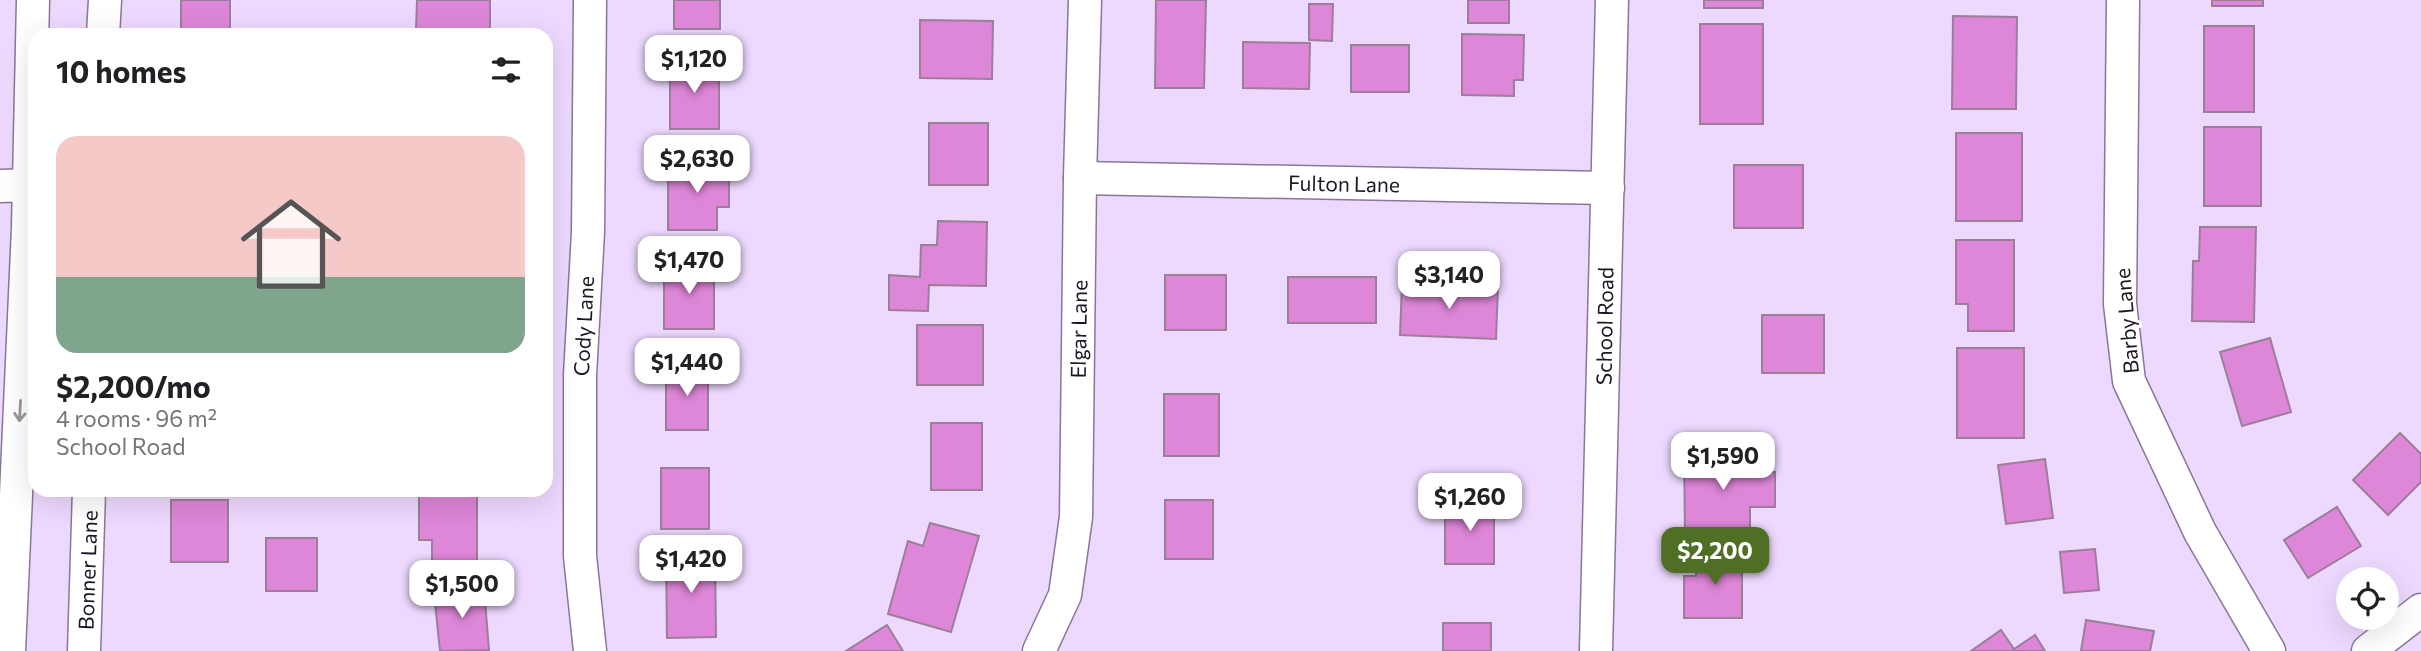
<!DOCTYPE html>
<html lang="en">
<head>
<meta charset="utf-8">
<style>
  :root { --surface:#fff; --page:#f2f2f2; --text:#202124; --muted:#757577; --accent:#4f6f25 }
  body { margin:0; font-family:Commissioner,sans-serif; background:var(--page); color:var(--text); height:100vh; display:flex; flex-direction:column; font-size:26px; white-space:nowrap }
  * { box-sizing:border-box; margin:0 }
  p { font-size:23px; color:var(--muted) }
  .icon { flex:none; width:38px; height:38px; fill:none; stroke:currentColor; stroke-width:2; stroke-linecap:round; stroke-linejoin:round }
  .map { position:relative; flex:1; overflow:hidden }
  .side { position:absolute; left:28px; top:28px; width:525px; height:469px; display:flex; flex-direction:column; background:var(--surface); border-radius:21px; box-shadow:0 7px 28px #0002 }
  .side>* { flex:none }
  .controls { position:absolute; left:2336px; top:567px; display:grid; gap:14px }
  .controls a { display:grid; place-items:center; width:63px; height:63px; border-radius:50%; background:var(--surface); box-shadow:0 7px 28px #0002; font-size:35px }
  .price { position:absolute; translate:-50% -60px; padding:0 16px; border-radius:14px; background:#fff; color:#222; font-size:23px; line-height:46px; filter:drop-shadow(0 2px 4px #0008) }
  .price::after { content:''; position:absolute; left:50%; top:42px; width:21px; height:16px; margin-left:-10px; background:inherit; clip-path:polygon(0 0,100% 0,50% 100%) }
  .price.selected { background:var(--accent); color:#fff }
  ul { padding:0; list-style:none }
  li { display:grid; align-content:center; gap:14px; height:371px; padding:0 28px }
  li span { display:grid; place-items:center; height:217px; border-radius:21px; color:#555 }
  li>.icon { margin-inline-start:auto }
  span .icon { width:126px; height:126px; fill:#fffc; stroke-width:1 }
  li b { font-size:30px }
  h2 { display:flex; justify-content:space-between; align-items:center; height:84px; padding:0 28px; font-size:30px }
  .map>svg:first-child { display:block }
</style>
</head>
<body>
<div class="map">
<svg width="2421" height="651" viewBox="0 0 2421 651">
  <rect width="100%" height="100%" fill="#edd9fe"/>
  <g fill="#de86d8" stroke="#9c7e99" stroke-width="2">
    <rect x="181" y="0" width="49" height="35"/>
    <polygon points="417,0 490,0 490,35 432,35 432,30 416,30"/>
    <rect x="674" y="0" width="46" height="29"/>
    <polygon points="1156,0 1206,0 1204,88 1155,88"/>
    <rect x="1468" y="0" width="41" height="23"/>
    <rect x="1704" y="0" width="59" height="8"/>
    <rect x="2212" y="0" width="51" height="6"/>
    <polygon points="1309,4 1333,4 1332,41 1309,40"/>
    <polygon points="1953,16 2017,17 2016,109 1952,109"/>
    <polygon points="920,20 993,21 992,79 920,78"/>
    <rect x="1700" y="24" width="63" height="100"/>
    <rect x="2204" y="26" width="50" height="86"/>
    <polygon points="1462,34 1524,35 1523,80 1514,80 1514,96 1462,95"/>
    <polygon points="1243,42 1310,43 1309,89 1243,88"/>
    <rect x="1351" y="45" width="58" height="47"/>
    <rect x="670" y="61" width="49" height="68"/>
    <rect x="929" y="123" width="59" height="62"/>
    <rect x="2204" y="127" width="57" height="79"/>
    <rect x="1956" y="133" width="66" height="88"/>
    <polygon points="668,164 729,164 729,207 717,207 717,230 668,230"/>
    <rect x="1734" y="165" width="69" height="63"/>
    <polygon points="938,221 987,222 986,286 929,285 928,311 889,310 889,275 920,277 921,245 937,245"/>
    <polygon points="2200,227 2256,227 2254,322 2192,321 2193,261 2199,261"/>
    <polygon points="1956,240 2014,240 2014,331 1968,331 1968,304 1956,304"/>
    <rect x="664" y="263" width="50" height="66"/>
    <rect x="1165" y="275" width="61" height="55"/>
    <rect x="1288" y="277" width="88" height="46"/>
    <polygon points="1402,283 1498,286 1496,339 1400,335"/>
    <rect x="1762" y="315" width="62" height="58"/>
    <rect x="917" y="325" width="66" height="60"/>
    <polygon points="2270,338 2291,412 2242,426 2220,352"/>
    <rect x="1957" y="348" width="67" height="90"/>
    <rect x="666" y="365" width="42" height="65"/>
    <rect x="1164" y="394" width="55" height="62"/>
    <rect x="931" y="423" width="51" height="67"/>
    <polygon points="2400,433 2421,454 2421,482 2388,515 2353,480"/>
    <polygon points="1684,449 1740,449 1740,472 1775,472 1775,507 1750,507 1750,534 1685,535"/>
    <polygon points="2045,459 2053,518 2006,524 1998,465"/>
    <rect x="661" y="468" width="48" height="61"/>
    <polygon points="419,490 477,490 477,570 432,570 432,540 419,540"/>
    <rect x="171" y="500" width="57" height="62"/>
    <rect x="1165" y="500" width="48" height="59"/>
    <rect x="1445" y="502" width="49" height="62"/>
    <polygon points="2337,507 2361,546 2308,578 2284,540"/>
    <polygon points="930,523 979,536 951,632 888,614 908,541 923,546"/>
    <rect x="266" y="538" width="51" height="53"/>
    <polygon points="2095,549 2099,590 2064,593 2060,552"/>
    <polygon points="715,551 716,637 667,638 666,552"/>
    <polygon points="1696,553 1742,553 1742,618 1684,618 1684,576 1696,576"/>
    <polygon points="484,588 489,650 440,651 434,593"/>
    <polygon points="2086,620 2154,631 2150,651 2081,651"/>
    <rect x="1443" y="623" width="48" height="28"/>
    <polygon points="887,625 903,651 846,651"/>
    <polygon points="2001,630 2014,649 2035,635 2045,651 1971,651"/>
  </g>
  <g fill="none" stroke-linecap="round" stroke-linejoin="round">
    <defs>
      <g id="street">
        <polyline points="2123,0 2120,304 2129,381 2200,532 2269,651"/>
        <polyline points="103,35 105,0"/>
        <polyline points="1080,178 1608,188"/>
        <polyline points="0,186 35,185"/>
        <polyline points="9,651 28,228 33,0"/>
        <polyline points="84,651 89,490"/>
        <polyline points="590,651 580,556 580,375 588,232 590,0"/>
        <polyline points="1039,651 1065,595 1076,517 1080,178 1085,0"/>
        <polyline points="1596,651 1612,0"/>
        <polyline points="2368,651 2421,610"/>
      </g>
    </defs>
    <use href="#street" stroke="#897798" stroke-width="35"/>
    <use href="#street" stroke="#fff" stroke-width="32"/>
  </g>
  <defs><path id="oneway-shaft" d="M-6 0H5M1.5-3L5.5 0L1.5 3" fill="none" stroke-width="1.6" stroke-linecap="round" stroke-linejoin="round" transform="scale(1.75)"/></defs>
  <use stroke="#99969c" href="#oneway-shaft" transform="translate(20 411) rotate(93)"/>
  <g text-anchor="middle" dominant-baseline="central" stroke-width="6" stroke-linejoin="round" paint-order="stroke">
    <g font-size="21" fill="#1d1623" stroke="#fff">
      <text transform="translate(1344 183) rotate(1)">Fulton Lane</text>
      <text transform="translate(2126 321) rotate(-95)">Barby Lane</text>
      <text transform="translate(583 326) rotate(-87)">Cody Lane</text>
      <text transform="translate(1604 326) rotate(-89)">School Road</text>
      <text transform="translate(1078 329) rotate(-89)">Elgar Lane</text>
      <text transform="translate(87 570) rotate(-88)">Bonner Lane</text>
    </g>
  </g>
</svg>
<div class="controls">
<a><svg class="icon" aria-label="locate" viewBox="0 0 24 24"><circle cx="12" cy="12" r="6"/><path d="M12 2v4M12 18v4M2 12h4M18 12h4"/></svg></a>
</div>
<b class="price" style="left:694px;top:95px">$1,120</b>
<b class="price" style="left:697px;top:195px">$2,630</b>
<b class="price" style="left:689px;top:296px">$1,470</b>
<b class="price" style="left:1449px;top:311px">$3,140</b>
<b class="price" style="left:687px;top:398px">$1,440</b>
<b class="price" style="left:1723px;top:492px">$1,590</b>
<b class="price" style="left:1470px;top:533px">$1,260</b>
<b class="price selected" style="left:1715px;top:587px">$2,200</b>
<b class="price" style="left:691px;top:595px">$1,420</b>
<b class="price" style="left:462px;top:620px">$1,500</b>
<section class="side">
<h2>10 homes<svg class="icon" aria-label="filters" viewBox="0 0 24 24"><path d="M4 7h16M4 17h16"/><circle cx="9" cy="7" r="2"/><circle cx="15" cy="17" r="2"/></svg></h2>
<ul>
<li><span style="background:linear-gradient(#f6c9c9 65%,#7fa58c 0)"><svg class="icon" aria-label="home" viewBox="0 0 24 24"><path d="M3 11l9-7 9 7M6 9v11h12V9"/></svg></span><div><b>$2,200/mo</b><p>4 rooms · 96 m²</p><p>School Road</p></div></li>
</ul>
</section>
</div>
</body>
</html>
